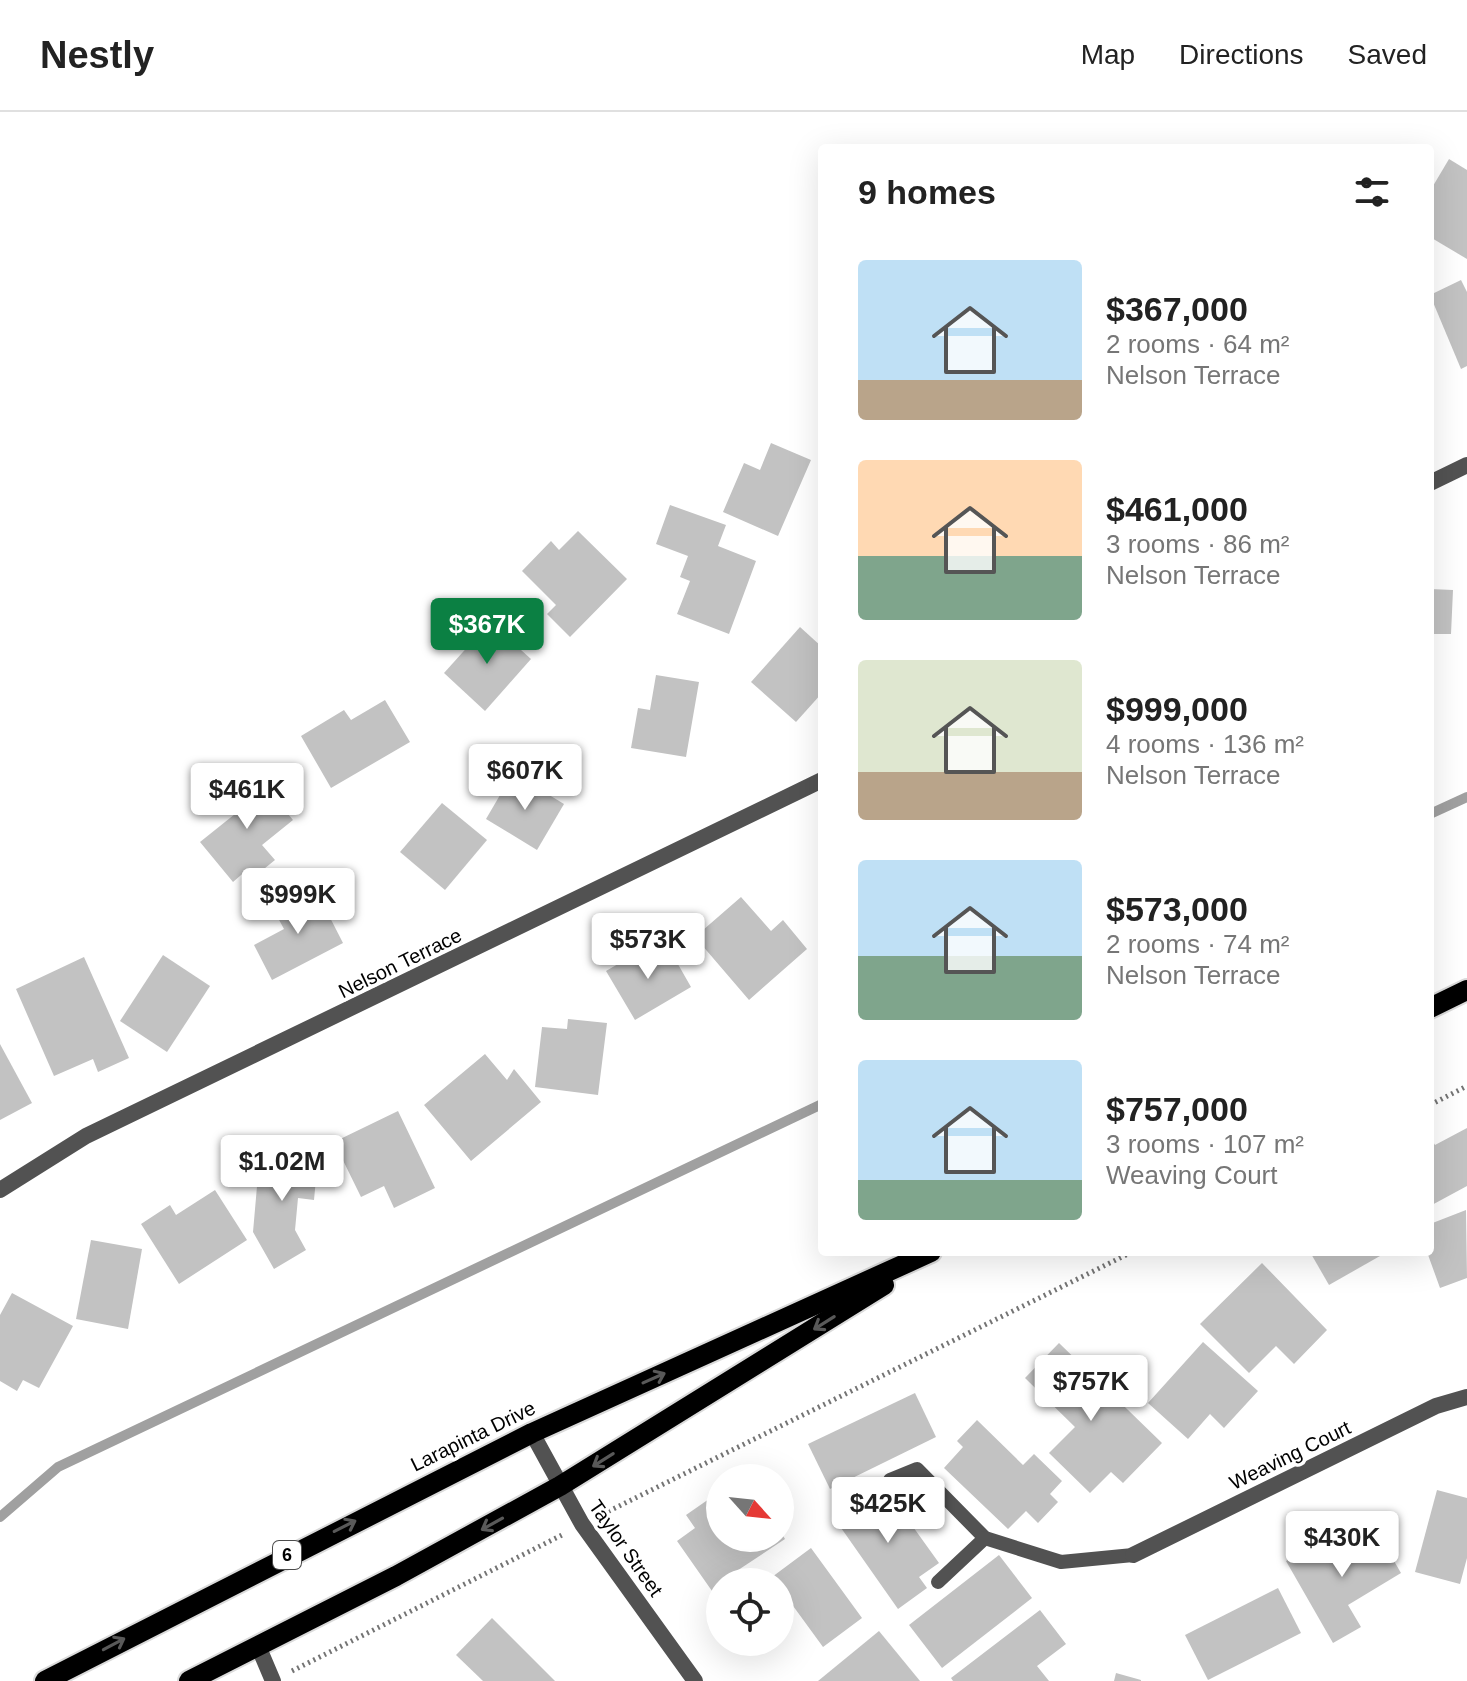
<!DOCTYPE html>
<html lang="en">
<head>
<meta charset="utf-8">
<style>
  :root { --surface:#fff; --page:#f2f2f2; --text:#222; --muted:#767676; --line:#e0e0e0; --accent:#0b8043 }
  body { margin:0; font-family:Arial,sans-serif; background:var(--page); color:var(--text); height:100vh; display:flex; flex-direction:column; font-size:30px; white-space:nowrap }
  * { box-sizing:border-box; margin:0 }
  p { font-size:26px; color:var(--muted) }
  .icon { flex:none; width:44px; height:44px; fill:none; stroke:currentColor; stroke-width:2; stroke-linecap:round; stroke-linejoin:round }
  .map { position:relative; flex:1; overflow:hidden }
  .side { position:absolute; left:818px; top:32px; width:616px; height:1112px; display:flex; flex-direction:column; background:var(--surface); border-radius:8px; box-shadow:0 8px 32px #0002 }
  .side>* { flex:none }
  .needle { width:52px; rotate:117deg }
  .buttons { position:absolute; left:706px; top:1352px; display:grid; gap:16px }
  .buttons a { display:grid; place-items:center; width:88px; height:88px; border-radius:50%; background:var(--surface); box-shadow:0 8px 32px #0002; font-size:40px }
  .price { position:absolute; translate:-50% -68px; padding:0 18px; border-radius:8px; background:#fff; color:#222; font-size:26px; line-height:52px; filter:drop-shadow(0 2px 4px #0008) }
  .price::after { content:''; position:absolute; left:50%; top:48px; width:24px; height:18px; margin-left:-12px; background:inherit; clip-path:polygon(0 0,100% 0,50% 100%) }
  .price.active { background:var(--accent); color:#fff }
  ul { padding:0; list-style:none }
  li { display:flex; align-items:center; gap:24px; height:200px; padding:0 40px }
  li span { display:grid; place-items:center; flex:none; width:224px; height:160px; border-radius:8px; color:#555 }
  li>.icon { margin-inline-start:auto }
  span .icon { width:96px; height:96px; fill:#fffc; stroke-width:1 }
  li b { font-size:34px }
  h2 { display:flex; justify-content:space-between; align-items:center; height:96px; padding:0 40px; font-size:34px }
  header { display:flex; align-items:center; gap:48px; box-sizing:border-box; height:112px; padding:0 40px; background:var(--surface); border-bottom:2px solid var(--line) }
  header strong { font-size:38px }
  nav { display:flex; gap:44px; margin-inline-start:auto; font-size:28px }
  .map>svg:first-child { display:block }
</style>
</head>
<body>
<header>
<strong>Nestly</strong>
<nav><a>Map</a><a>Directions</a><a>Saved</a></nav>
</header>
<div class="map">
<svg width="1467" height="1569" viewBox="0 0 1467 1569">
  <rect width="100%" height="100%" fill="#fff"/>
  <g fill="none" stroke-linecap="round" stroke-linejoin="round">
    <g stroke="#a0a0a0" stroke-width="10">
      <polyline points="1430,702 1467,685"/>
      <polyline points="0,1405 58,1355 822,992"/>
    </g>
  </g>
  <g fill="#c2c2c2">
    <polygon points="1449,47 1467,58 1467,147 1430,125 1430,79"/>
    <polygon points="1461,168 1467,180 1467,254 1461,257 1430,183"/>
    <polygon points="771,331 811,348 778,424 723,400 744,351 760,358"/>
    <polygon points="670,393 726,413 718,434 756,449 729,522 677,502 690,469 680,465 688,444 656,432"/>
    <polygon points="578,419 627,467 570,525 547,502 556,493 522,459 551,429 559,438"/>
    <polygon points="1430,477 1453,478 1451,522 1434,522 1432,551"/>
    <polygon points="490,510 531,547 485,599 444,561"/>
    <polygon points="800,515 822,535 822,581 796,610 751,570"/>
    <polygon points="656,563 699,570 686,645 631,636 638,596 650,598"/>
    <polygon points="385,588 410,630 331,676 301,624 344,598 351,608"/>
    <polygon points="513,661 564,692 537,738 486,707"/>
    <polygon points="256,663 293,708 262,733 275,748 254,765 248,757 233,770 200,730 235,702 224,689"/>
    <polygon points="442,691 487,728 445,778 400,740"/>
    <polygon points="303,778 312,795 322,790 343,831 272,868 254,833 284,817 272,795"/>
    <polygon points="741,785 771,819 783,808 807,837 749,888 695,825"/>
    <polygon points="667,833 691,875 635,908 606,859 637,841 641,848"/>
    <polygon points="163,843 210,874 167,940 120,909"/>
    <polygon points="84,845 129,946 98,960 93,947 54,964 16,877"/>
    <polygon points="568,907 607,911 598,983 535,975 542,915 567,917"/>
    <polygon points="0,932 32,991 0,1008"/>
    <polygon points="485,942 507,968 514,957 541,990 471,1049 424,993"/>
    <polygon points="398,999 435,1076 394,1096 384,1074 361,1085 334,1030"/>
    <polygon points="1467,1016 1467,1074 1430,1094 1430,1025 1435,1033"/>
    <polygon points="260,1040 318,1045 314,1088 298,1086 295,1118 306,1138 274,1157 253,1120"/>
    <polygon points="215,1078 247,1128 179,1172 141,1112 170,1093 176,1103"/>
    <polygon points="1466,1098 1467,1166 1440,1176 1427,1140 1430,1140 1430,1112"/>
    <polygon points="91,1128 142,1137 128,1217 76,1207"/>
    <polygon points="1310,1140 1387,1140 1329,1173"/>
    <polygon points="1262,1151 1327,1218 1294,1252 1276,1234 1249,1261 1200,1212"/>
    <polygon points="12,1181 73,1214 39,1276 23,1268 17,1279 0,1269 0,1203"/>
    <polygon points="1203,1230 1258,1279 1224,1316 1210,1302 1188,1327 1148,1291"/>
    <polygon points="1059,1231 1162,1331 1123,1371 1111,1360 1090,1381 1049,1341 1075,1315 1025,1266"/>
    <polygon points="915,1281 936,1325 830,1377 808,1332"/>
    <polygon points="977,1308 1023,1353 1034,1342 1062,1369 1050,1382 1058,1390 1038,1411 1026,1399 1008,1417 944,1356 963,1335 957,1329"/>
    <polygon points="1437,1378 1467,1386 1467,1446 1460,1472 1415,1460"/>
    <polygon points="865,1380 872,1390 888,1380 939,1451 919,1465 927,1476 898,1497 832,1403"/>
    <polygon points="709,1387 720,1402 720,1426 780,1426 780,1419 785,1427 720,1470 712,1479 677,1429 695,1416 686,1403"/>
    <polygon points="1376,1418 1401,1461 1348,1493 1361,1515 1333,1531 1286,1449 1327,1425 1337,1441"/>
    <polygon points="811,1436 862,1506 823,1535 780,1476 780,1470 772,1465"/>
    <polygon points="999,1443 1032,1486 942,1556 909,1513"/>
    <polygon points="1278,1476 1301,1521 1208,1568 1185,1523"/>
    <polygon points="1040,1498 1066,1532 1037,1554 1049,1569 953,1569 951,1566"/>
    <polygon points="492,1506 555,1569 483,1569 456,1543"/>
    <polygon points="879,1519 920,1569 818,1569"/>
    <polygon points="1116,1561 1141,1568 1141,1569 1114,1569"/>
  </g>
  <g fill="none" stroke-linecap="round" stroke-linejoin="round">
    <defs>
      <g id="primary">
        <polyline points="1430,896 1467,878"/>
        <polyline points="45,1569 532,1321 931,1140"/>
        <polyline points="189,1569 396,1464 560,1374 884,1173"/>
      </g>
    </defs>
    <use href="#primary" stroke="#dbdbdb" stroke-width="24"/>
    <g stroke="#747474" stroke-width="5" stroke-dasharray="2 4" stroke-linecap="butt">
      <polyline points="1430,993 1467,974"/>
      <polyline points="603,1402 1132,1140"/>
      <polyline points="292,1559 562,1423"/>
    </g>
    <g stroke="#525252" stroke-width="14">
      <polyline points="890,1368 917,1357 985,1426 1061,1450 1133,1443"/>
      <polyline points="938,1470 985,1426"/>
    </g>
    <g stroke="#525252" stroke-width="16">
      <polyline points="1430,371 1467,353"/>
      <polyline points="0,1078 86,1024 822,668"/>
      <polyline points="532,1321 582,1412 695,1569"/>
      <polyline points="1133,1443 1436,1294 1467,1285"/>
      <polyline points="259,1536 273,1569"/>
    </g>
    <use href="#primary" stroke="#000" stroke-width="20"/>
  </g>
  <defs><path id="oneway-shaft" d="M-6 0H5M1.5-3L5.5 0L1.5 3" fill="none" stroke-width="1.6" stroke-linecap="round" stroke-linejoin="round" transform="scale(2)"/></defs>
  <g stroke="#595959">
    <use href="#oneway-shaft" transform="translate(824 1211) rotate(148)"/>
    <use href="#oneway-shaft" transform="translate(654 1266) rotate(-24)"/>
    <use href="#oneway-shaft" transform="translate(603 1348) rotate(148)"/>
    <use href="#oneway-shaft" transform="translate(492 1412) rotate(151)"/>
    <use href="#oneway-shaft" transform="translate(345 1414) rotate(-27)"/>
    <use href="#oneway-shaft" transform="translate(114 1532) rotate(-28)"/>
  </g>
  <g text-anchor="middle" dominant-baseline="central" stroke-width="7" stroke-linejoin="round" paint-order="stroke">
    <rect fill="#fff" stroke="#4c4c4c" stroke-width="2" x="273" y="1429" width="28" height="28" rx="6"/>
    <g font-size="18" font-weight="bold" fill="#000">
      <text x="287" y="1443">6</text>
    </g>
    <g font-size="20" fill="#000" stroke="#fff">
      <text transform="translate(400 851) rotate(-26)">Nelson Terrace</text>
      <text transform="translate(473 1324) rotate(-26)">Larapinta Drive</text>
      <text transform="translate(1290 1343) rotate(-26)">Weaving Court</text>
      <text transform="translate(626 1436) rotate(55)">Taylor Street</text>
    </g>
  </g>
</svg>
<div class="buttons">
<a><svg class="needle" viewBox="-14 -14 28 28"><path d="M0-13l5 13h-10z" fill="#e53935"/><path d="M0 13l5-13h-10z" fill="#767676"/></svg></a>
<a><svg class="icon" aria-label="locate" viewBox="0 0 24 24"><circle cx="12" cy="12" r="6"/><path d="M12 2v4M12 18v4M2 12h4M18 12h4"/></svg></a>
</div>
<b class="price active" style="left:487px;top:554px">$367K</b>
<b class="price" style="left:525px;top:700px">$607K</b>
<b class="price" style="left:247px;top:719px">$461K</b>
<b class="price" style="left:298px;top:824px">$999K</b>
<b class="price" style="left:648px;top:869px">$573K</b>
<b class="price" style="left:282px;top:1091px">$1.02M</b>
<b class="price" style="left:1091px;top:1311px">$757K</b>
<b class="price" style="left:888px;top:1433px">$425K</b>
<b class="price" style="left:1342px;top:1467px">$430K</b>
<section class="side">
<h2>9 homes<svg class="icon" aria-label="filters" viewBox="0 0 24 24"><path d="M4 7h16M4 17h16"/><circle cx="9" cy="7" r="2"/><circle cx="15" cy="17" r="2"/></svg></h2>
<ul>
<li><span style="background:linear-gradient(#bfe0f5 75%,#b9a48a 0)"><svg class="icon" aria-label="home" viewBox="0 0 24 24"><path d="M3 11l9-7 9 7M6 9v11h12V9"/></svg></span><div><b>$367,000</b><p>2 rooms · 64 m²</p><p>Nelson Terrace</p></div></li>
<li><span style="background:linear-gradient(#ffd9b3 60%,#7fa58c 0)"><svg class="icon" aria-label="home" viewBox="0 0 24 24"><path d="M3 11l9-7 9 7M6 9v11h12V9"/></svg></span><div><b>$461,000</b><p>3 rooms · 86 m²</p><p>Nelson Terrace</p></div></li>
<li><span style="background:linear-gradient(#dfe7d0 70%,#b9a48a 0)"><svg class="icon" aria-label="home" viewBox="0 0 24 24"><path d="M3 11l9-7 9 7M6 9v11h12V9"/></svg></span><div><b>$999,000</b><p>4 rooms · 136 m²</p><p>Nelson Terrace</p></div></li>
<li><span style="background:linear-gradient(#bfe0f5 60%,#7fa58c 0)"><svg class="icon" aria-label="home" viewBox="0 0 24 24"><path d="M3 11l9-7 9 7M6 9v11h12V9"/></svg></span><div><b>$573,000</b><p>2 rooms · 74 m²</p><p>Nelson Terrace</p></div></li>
<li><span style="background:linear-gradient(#bfe0f5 75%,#7fa58c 0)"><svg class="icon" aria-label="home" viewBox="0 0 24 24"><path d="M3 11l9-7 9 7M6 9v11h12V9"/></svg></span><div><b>$757,000</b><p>3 rooms · 107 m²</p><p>Weaving Court</p></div></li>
</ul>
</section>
</div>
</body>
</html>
